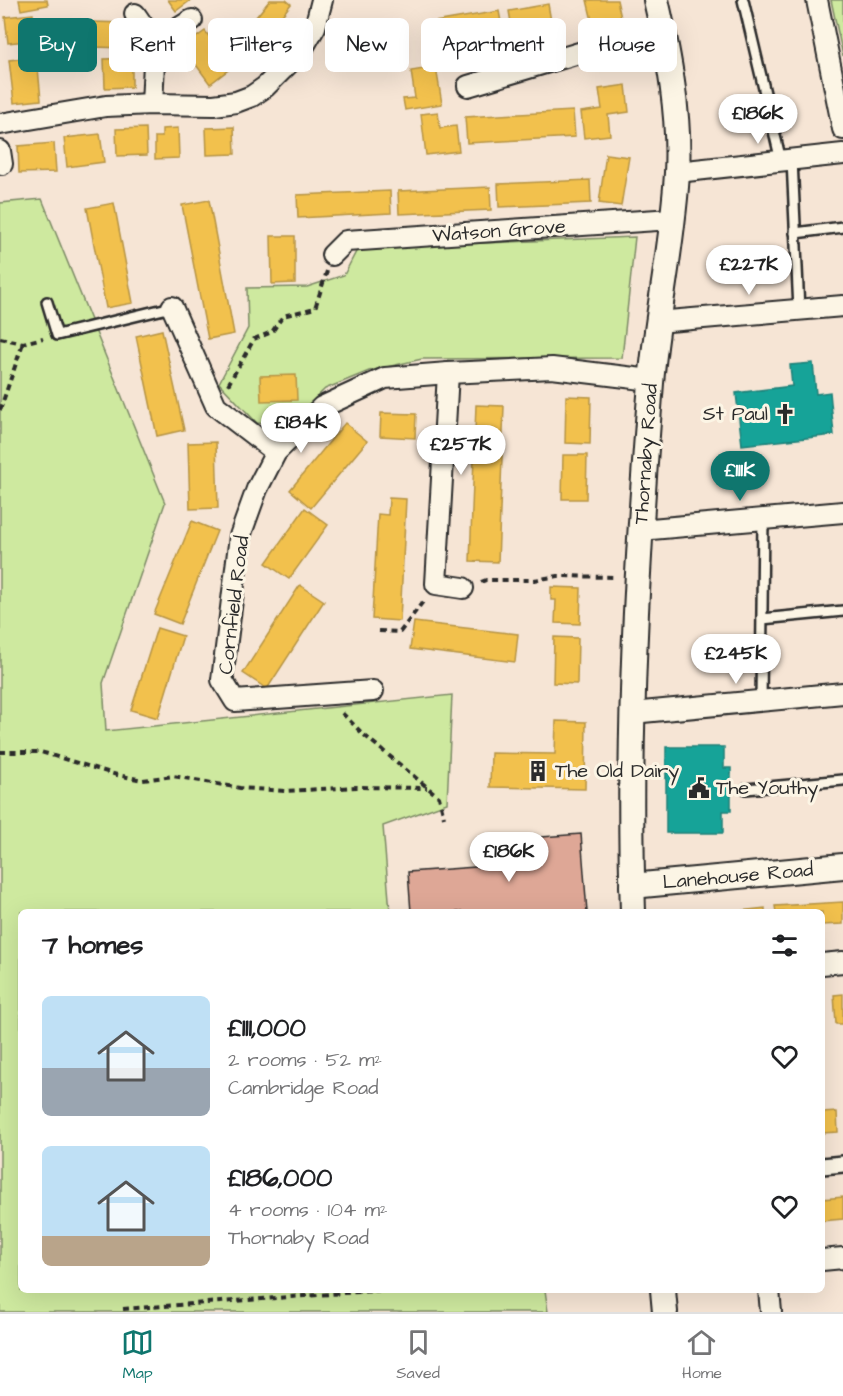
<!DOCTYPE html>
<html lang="en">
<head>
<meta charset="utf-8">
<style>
  :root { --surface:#fff; --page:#f2f2f2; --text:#202124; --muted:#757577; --line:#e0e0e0; --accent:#0f766e }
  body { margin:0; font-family:"Architects Daughter",sans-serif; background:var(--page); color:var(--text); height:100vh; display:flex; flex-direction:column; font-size:22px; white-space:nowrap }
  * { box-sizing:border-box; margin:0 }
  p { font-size:20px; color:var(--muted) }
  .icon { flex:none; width:33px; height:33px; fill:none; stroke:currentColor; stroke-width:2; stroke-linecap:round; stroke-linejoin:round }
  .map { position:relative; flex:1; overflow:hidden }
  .details { position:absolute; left:18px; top:909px; width:807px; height:384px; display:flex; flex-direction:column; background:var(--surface); border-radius:9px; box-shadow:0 6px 24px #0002 }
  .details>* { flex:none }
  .top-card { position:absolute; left:18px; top:18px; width:807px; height:54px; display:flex; gap:12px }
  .price { position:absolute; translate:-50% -51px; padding:0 14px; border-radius:21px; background:#fff; color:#222; font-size:20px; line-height:39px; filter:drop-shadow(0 2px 3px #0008) }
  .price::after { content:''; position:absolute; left:50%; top:36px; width:18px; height:14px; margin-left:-9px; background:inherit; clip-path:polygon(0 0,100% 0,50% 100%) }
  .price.on { background:var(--accent); color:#fff }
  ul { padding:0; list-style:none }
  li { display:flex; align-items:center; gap:18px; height:150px; padding:0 24px }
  li span { display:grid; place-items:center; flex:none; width:168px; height:120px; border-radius:9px; color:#555 }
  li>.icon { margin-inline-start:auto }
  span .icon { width:72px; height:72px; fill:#fffc; stroke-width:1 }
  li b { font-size:26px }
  h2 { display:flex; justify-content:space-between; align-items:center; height:72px; padding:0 24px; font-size:26px }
  .pill { padding:0 21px; border-radius:9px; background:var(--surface); box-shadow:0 6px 24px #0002; font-size:21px; line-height:54px }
  .pill.on { background:var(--accent); color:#fff }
  .tab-bar { display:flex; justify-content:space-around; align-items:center; height:84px; border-top:2px solid var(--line); background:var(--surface); font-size:16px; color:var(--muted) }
  .tab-bar a { display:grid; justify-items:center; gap:3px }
  .tab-bar .on { color:var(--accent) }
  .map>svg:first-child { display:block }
</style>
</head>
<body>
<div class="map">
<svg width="843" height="1312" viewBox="0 0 843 1312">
  <rect width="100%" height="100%" fill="#f6e5d5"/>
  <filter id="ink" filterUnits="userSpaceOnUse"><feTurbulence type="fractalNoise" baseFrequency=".0167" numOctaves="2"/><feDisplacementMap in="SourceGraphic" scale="12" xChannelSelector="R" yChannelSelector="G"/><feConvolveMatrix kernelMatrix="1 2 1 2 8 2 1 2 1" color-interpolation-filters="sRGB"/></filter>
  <g filter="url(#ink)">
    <g fill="#cee99f" stroke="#7c8a65" stroke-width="1.5">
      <polygon points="831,0 843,0 843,56"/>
      <polygon points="42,199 165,503 103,683 106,731 452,695 447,803 383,826 390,912 21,912 21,1290 545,1290 548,1312 0,1312 0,203"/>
      <polygon points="635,237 622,358 422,359 369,371 325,389 289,424 257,423 219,383 248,328 247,288 307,287 344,275 358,248"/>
    </g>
    <g fill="#f2c14e" stroke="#b69444" stroke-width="1.5">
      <polygon points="19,0 47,0 48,5 21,10"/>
      <polygon points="168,0 191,0 176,11"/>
      <polygon points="270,0 286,0 291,4 280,18 290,26 271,48 247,28"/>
      <polygon points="587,0 617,0 621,18 593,25"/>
      <polygon points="548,4 553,33 514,40 509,11"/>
      <polygon points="499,11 504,38 426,51 422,24"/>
      <polygon points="33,14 36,40 8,43 5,17"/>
      <polygon points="92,22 128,23 127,48 92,47"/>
      <polygon points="205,31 232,67 210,84 183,47"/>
      <polygon points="37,57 41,100 14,103 9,60"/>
      <polygon points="132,58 132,87 105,88 104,59"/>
      <polygon points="436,67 442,104 405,110 403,99 415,98 411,71"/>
      <polygon points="626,85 629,112 608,115 610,135 584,138 581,112 602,109 599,89"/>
      <polygon points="573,111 575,137 467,143 465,117"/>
      <polygon points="438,112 440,128 456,126 459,151 426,155 421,114"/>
      <polygon points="234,127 235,154 207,155 206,128"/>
      <polygon points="146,128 147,155 117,156 116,129"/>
      <polygon points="178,128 179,158 155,159 155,137 162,137 162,129"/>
      <polygon points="100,134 104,162 67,167 64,138"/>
      <polygon points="54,143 56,172 19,173 18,146"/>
      <polygon points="606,154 629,157 621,206 599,203"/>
      <polygon points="590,180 591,203 499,207 498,184"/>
      <polygon points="490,187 491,210 399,214 398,191"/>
      <polygon points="390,191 391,213 298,218 297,195"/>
      <polygon points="209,200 234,334 208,339 182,205"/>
      <polygon points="114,203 133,303 106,308 87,208"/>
      <polygon points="271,236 295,236 295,283 272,284"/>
      <polygon points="162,330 184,430 157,436 136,336"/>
      <polygon points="296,375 297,400 261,401 260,376"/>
      <polygon points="566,396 591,397 590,444 565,443"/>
      <polygon points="476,405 504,406 498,562 470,561"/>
      <polygon points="381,413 416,414 415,438 380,436"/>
      <polygon points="345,423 367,441 311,508 290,490"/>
      <polygon points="216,442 218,508 190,509 188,443"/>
      <polygon points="563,455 587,455 586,499 562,499"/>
      <polygon points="389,498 406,499 400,621 372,619 378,514 388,515"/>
      <polygon points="305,508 328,525 289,579 266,563"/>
      <polygon points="192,521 217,531 180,624 154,614"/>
      <polygon points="300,585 324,601 267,689 243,673"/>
      <polygon points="551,587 581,588 580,624 555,623 556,600 551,600"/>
      <polygon points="414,622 518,634 515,662 410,649"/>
      <polygon points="157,628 183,636 158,718 131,710"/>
      <polygon points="554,637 578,638 577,684 553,683"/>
      <polygon points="556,721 586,722 585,789 490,787 491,753 555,754"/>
      <polygon points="843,902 843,924 822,925 822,912 776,912 775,906"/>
      <polygon points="765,908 765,912 730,912"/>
      <polygon points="843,994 843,1024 836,1024 834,995"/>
      <polygon points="837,1112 838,1132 822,1133 822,1113"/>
      <polygon points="843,1197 843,1219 822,1221 822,1199"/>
    </g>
    <g fill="#17a398" stroke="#1d7f77" stroke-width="1.5">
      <polygon points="813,363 816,394 830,392 834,435 742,445 736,393 792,386 790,365"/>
      <polygon points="666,747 724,747 724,768 731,768 731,811 723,811 723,833 666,833"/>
    </g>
    <polygon fill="#dea796" stroke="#2b2b2b" stroke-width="1.5" points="581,834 587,912 411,912 408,872 530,863 528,838"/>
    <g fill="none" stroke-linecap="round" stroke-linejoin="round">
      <defs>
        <g id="service">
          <polyline points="743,0 781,161"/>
          <polyline points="792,160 799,310"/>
          <polyline points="795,233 843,227"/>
          <polyline points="47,302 57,335 172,307"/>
          <polyline points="762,619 843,611"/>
          <polyline points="761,701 763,519"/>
          <polyline points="746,789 843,780"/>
        </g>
        <polyline id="pedestrian" points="822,1166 843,1164"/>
        <g id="minor">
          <polyline points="817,0 843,129"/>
          <polyline points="135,14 155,43"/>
          <polyline points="468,86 663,28"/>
          <polyline points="152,104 155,43 192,20"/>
          <polyline points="0,124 106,106 152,104 214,105 236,102 252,96 265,87 301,51 315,27 322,0"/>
          <polyline points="0,151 2,164"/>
          <polyline points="677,172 843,154"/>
          <polyline points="332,255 346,241 672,219"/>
          <polyline points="172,307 216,406 276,452"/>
          <polyline points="657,322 843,306"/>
          <polyline points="448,373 436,584 463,588"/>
          <polyline points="640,530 843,512"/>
          <polyline points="373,691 235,701 222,680 240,536 257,489 276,452 322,407 385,378 448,373 552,368 651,380"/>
          <polyline points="632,713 843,693"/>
          <polyline points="822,964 843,962"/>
          <polyline points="822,1260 843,1258"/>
          <polyline points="769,1290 771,1312"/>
        </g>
        <g id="tertiary">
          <polyline points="632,886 843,866"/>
          <path d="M633 912C627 735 637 559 651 383 657 313 673 243 677 173 680 115 669 56 656 0"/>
          <polyline points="663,1290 665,1312"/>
        </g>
      </defs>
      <use href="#service" stroke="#2b2b2b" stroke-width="14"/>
      <use href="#pedestrian" stroke="#2b2b2b" stroke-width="20"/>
      <use href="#minor" stroke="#2b2b2b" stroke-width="24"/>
      <use href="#tertiary" stroke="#2b2b2b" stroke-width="28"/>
      <g stroke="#2b2b2b" stroke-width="4" stroke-dasharray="6 4.5" stroke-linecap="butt">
        <polyline points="0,338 23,343 43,338"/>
        <polyline points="228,385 254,339 272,332 283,316 315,308 327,271"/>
        <polyline points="0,410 23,343"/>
        <polyline points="481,582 486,580 534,580 558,576 616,577"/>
        <polyline points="379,631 400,632 425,599"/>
        <polyline points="342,713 364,735 439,797 444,817"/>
        <polyline points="0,752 41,752 117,775 143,780 173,776 240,788 285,791 357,787 427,788"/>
        <polyline points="123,1309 386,1290"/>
      </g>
      <use href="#service" stroke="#fcf5e5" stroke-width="9"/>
      <use href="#pedestrian" stroke="#fcf5e5" stroke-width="15"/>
      <use href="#minor" stroke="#fcf5e5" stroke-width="20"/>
      <use href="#tertiary" stroke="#fcf5e5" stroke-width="24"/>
    </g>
  </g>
  <defs>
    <symbol id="church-bare" viewBox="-9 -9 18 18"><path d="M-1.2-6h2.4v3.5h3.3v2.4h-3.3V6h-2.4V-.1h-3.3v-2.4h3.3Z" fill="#2b2b2b" stroke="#fcf5e5" stroke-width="2.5" paint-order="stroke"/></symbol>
    <symbol id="building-bare" viewBox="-9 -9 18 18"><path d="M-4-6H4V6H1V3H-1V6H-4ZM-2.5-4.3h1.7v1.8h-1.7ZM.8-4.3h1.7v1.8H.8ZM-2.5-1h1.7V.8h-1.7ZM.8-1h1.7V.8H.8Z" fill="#2b2b2b" stroke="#fcf5e5" stroke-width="2.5" paint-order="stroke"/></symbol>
    <symbol id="civic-bare" viewBox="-9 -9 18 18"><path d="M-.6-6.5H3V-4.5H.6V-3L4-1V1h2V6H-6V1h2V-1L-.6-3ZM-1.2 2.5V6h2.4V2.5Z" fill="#2b2b2b" stroke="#fcf5e5" stroke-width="2.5" paint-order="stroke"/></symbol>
  </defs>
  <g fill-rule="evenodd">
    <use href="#church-bare" x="770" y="399" width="30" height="30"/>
    <use href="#building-bare" x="523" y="756" width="30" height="30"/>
    <use href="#civic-bare" x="684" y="773" width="30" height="30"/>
  </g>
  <g text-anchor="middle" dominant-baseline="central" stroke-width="6" stroke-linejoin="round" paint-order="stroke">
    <g font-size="20" fill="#2b2b2b" stroke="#fcf5e5">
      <text transform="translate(499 231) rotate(-4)">Watson Grove</text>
      <text transform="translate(646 454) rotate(-86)">Thornaby Road</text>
      <text transform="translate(234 605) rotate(-83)">Cornfield Road</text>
      <text transform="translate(738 876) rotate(-5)">Lanehouse Road</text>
    </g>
    <g font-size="20" fill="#2b2b2b" stroke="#fcf5e5" text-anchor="start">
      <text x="768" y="414" text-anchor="end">St Paul</text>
      <text x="555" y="771">The Old Dairy</text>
      <text x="716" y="788">The Youthy</text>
    </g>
  </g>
</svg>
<b class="price" style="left:758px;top:145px">£186K</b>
<b class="price" style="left:749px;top:296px">£227K</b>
<b class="price" style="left:301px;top:454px">£184K</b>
<b class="price" style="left:461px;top:476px">£257K</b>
<b class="price on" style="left:740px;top:502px">£111K</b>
<b class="price" style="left:736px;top:685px">£245K</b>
<b class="price" style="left:509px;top:883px">£186K</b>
<div class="top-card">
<a class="pill on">Buy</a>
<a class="pill">Rent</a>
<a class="pill">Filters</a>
<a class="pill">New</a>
<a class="pill">Apartment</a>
<a class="pill">House</a>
</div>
<section class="details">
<h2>7 homes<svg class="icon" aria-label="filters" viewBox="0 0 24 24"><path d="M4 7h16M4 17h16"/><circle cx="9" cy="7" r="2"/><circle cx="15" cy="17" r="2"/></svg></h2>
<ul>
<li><span style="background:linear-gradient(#bfe0f5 60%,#9aa5b1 0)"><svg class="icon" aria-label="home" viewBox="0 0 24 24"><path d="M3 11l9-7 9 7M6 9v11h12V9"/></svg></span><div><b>£111,000</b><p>2 rooms · 52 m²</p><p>Cambridge Road</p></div><svg class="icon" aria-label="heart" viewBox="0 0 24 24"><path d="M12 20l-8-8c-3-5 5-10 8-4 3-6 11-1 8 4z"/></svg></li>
<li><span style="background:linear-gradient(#bfe0f5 75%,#b9a48a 0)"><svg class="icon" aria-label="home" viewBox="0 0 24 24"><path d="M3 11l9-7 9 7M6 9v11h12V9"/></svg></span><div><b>£186,000</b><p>4 rooms · 104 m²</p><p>Thornaby Road</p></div><svg class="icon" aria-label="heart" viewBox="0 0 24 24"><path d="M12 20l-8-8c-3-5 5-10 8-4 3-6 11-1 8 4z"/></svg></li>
</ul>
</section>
</div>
<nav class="tab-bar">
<a class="on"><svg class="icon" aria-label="map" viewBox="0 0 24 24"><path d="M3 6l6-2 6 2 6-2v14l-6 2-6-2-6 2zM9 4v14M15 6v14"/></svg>Map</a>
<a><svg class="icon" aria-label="saved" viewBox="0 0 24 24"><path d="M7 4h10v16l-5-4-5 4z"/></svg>Saved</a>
<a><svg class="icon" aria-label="home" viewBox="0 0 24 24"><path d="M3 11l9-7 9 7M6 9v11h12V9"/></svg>Home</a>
</nav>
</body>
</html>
